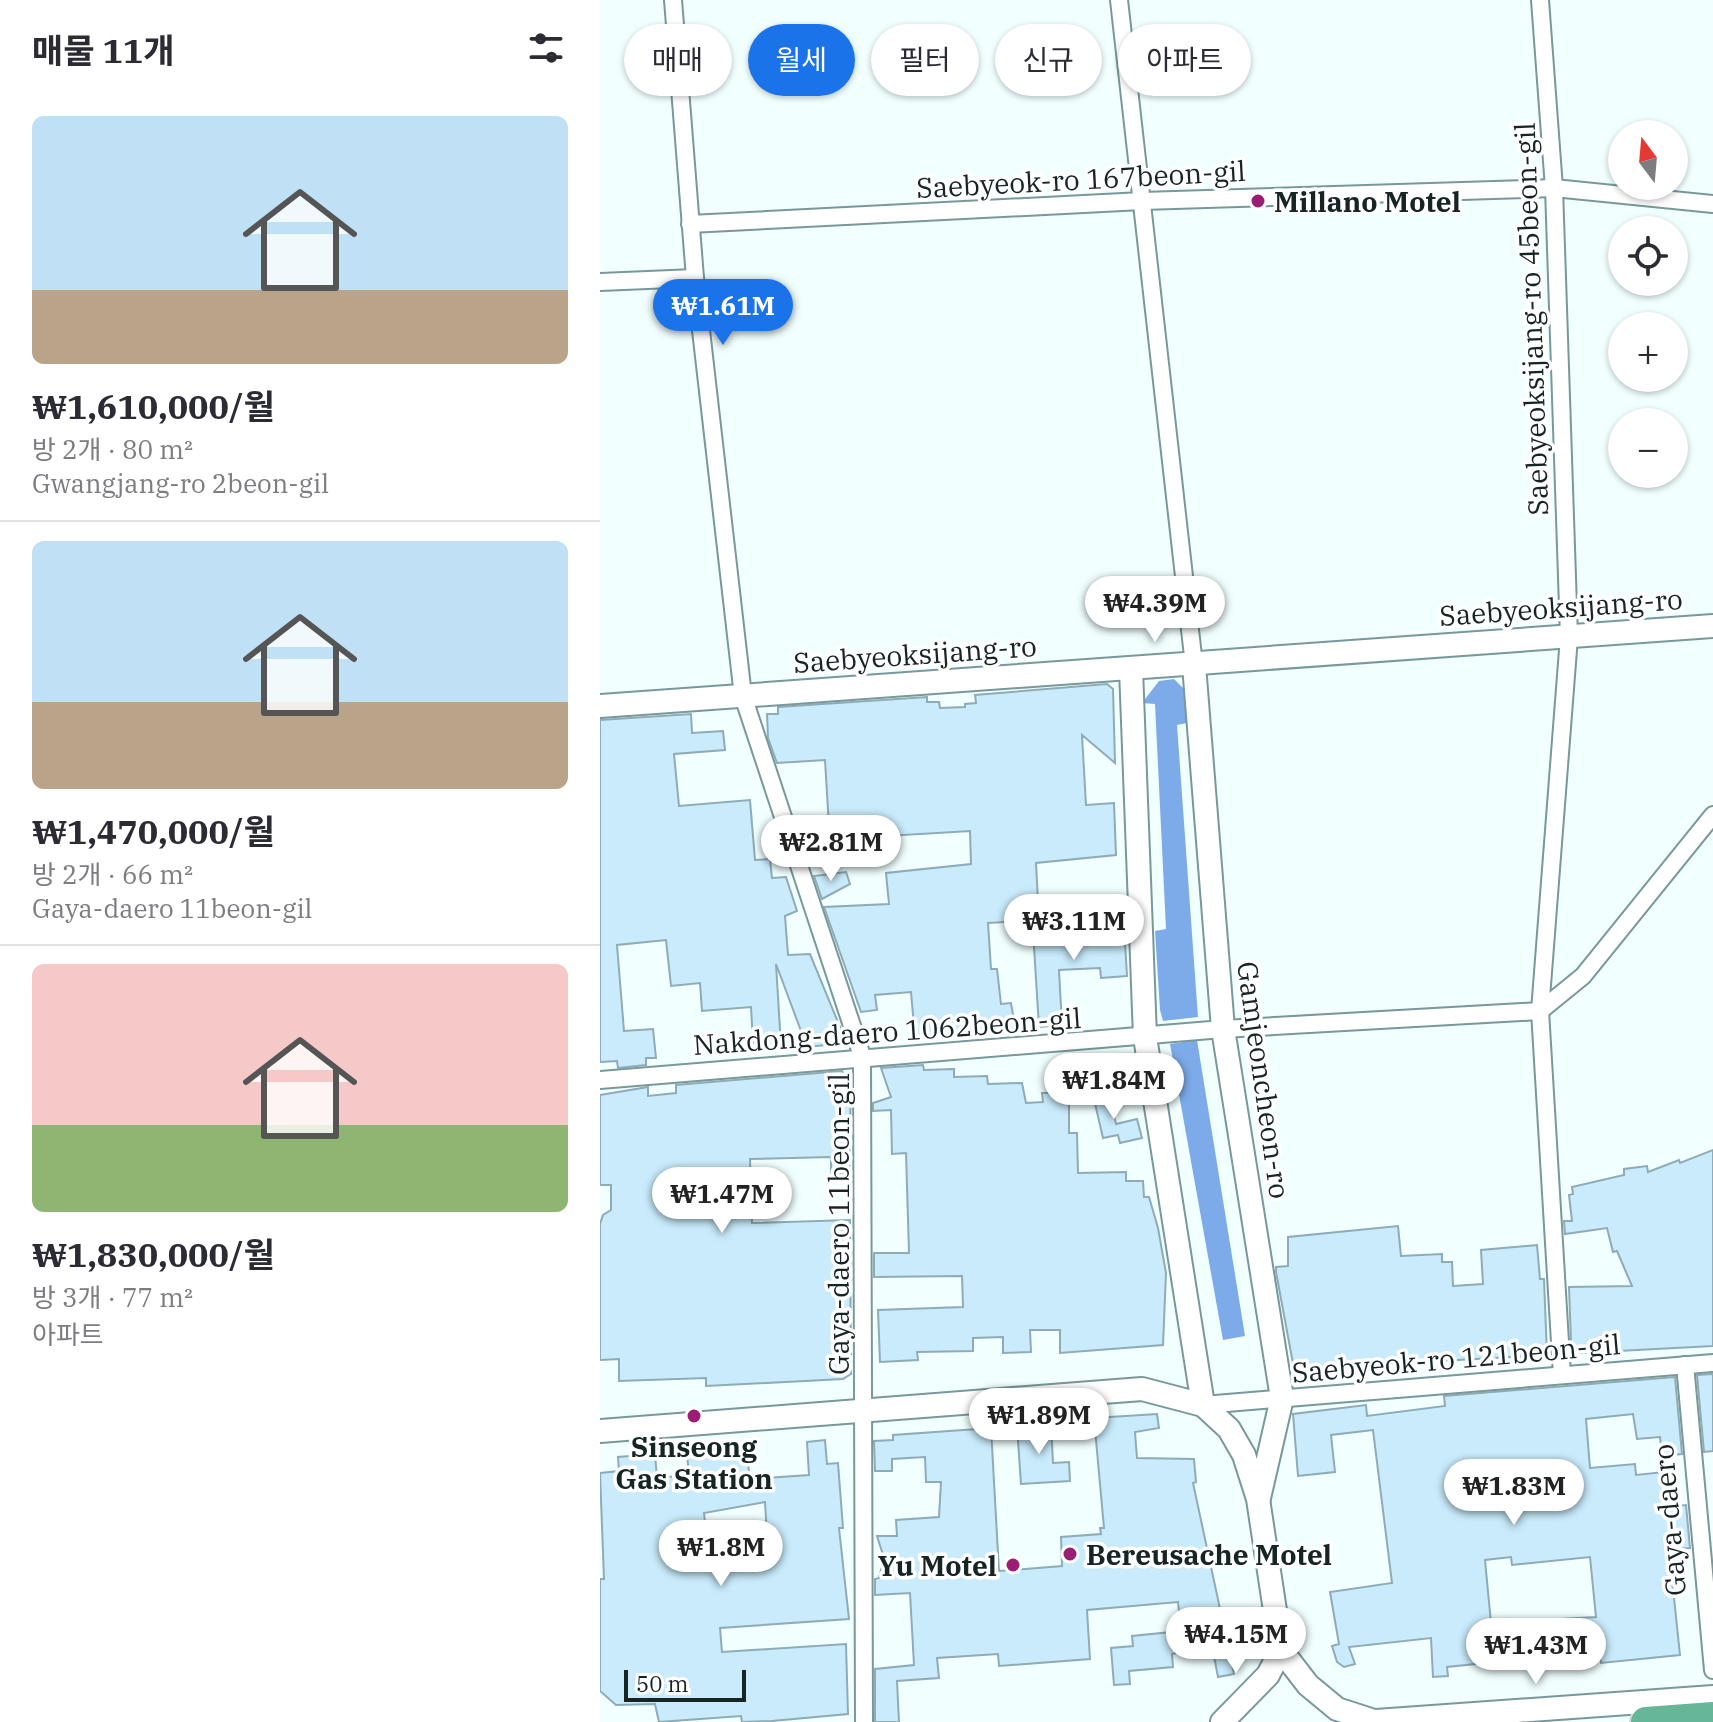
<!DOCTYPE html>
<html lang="ko">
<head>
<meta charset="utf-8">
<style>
  :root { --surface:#fff; --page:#f7f7f7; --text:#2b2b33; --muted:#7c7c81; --line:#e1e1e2; --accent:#1a73e8 }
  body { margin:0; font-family:"IBM Plex Serif","Noto Sans KR",serif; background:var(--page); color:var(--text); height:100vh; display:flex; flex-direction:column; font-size:30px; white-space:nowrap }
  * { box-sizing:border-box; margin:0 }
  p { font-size:26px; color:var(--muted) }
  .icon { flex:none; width:44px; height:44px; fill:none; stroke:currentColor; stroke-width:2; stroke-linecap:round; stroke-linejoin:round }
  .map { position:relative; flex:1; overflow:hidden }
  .panel { display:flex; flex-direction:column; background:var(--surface); width:600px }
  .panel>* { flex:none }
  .hud { position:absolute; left:24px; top:24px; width:760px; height:72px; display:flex; gap:16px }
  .needle { width:52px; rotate:344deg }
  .tools { position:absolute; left:1008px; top:120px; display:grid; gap:16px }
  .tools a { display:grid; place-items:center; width:80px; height:80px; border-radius:50%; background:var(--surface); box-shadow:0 2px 6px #0004; font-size:40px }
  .scale { position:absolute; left:24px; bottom:20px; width:122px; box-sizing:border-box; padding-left:8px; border:4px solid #172424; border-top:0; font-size:22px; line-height:28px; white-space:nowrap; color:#172424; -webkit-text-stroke:6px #fff; paint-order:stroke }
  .price { position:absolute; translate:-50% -68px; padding:0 18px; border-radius:28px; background:#fff; color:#222; font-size:26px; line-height:52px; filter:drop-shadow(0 2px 4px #0008) }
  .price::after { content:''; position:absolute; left:50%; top:48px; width:24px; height:18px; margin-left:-12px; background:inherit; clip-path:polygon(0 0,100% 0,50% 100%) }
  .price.selected { background:var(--accent); color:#fff }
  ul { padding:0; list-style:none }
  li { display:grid; align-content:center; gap:16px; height:424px; padding:0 32px }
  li+li { border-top:2px solid var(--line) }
  li span { display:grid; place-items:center; height:248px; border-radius:12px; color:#555 }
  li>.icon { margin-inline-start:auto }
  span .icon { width:144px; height:144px; fill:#fffc; stroke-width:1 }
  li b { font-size:34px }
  h2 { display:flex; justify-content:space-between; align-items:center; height:96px; padding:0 32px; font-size:34px }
  .tag { padding:0 28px; border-radius:36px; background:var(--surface); box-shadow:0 2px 6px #0004; font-size:28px; line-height:72px }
  .tag.selected { background:var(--accent); color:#fff }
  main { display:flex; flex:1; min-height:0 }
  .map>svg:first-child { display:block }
</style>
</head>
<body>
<main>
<section class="panel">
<h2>매물 11개<svg class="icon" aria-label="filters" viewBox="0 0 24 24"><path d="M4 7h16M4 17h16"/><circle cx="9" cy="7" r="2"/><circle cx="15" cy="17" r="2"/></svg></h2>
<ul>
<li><span style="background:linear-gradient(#bfe0f5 70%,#b9a48a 0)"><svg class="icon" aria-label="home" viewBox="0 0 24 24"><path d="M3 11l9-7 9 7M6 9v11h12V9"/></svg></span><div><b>₩1,610,000/월</b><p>방 2개 · 80 m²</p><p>Gwangjang-ro 2beon-gil</p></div></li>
<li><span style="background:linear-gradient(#bfe0f5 65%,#b9a48a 0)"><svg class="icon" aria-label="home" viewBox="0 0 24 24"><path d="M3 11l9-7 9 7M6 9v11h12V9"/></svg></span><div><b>₩1,470,000/월</b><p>방 2개 · 66 m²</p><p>Gaya-daero 11beon-gil</p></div></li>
<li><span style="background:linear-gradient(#f6c9c9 65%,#8fb573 0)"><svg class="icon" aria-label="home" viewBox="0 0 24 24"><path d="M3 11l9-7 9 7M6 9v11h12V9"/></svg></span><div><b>₩1,830,000/월</b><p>방 3개 · 77 m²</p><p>아파트</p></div></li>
</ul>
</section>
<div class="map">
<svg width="1113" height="1722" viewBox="0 0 1113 1722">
  <rect width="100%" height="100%" fill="#f1ffff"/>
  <g fill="#7dabe9">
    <polygon points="574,679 590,695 591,722 577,725 598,1017 563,1021 560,1010 555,931 566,929 555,704 542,703 559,681"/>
    <polygon points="597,1040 645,1336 623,1340 570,1044"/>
  </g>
  <g fill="#c9ebfb" stroke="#8eabb7" stroke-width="2" fill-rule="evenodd">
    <polygon points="507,684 513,689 515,763 482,735 486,805 514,803 516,855 436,863 439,920 388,923 391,969 397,969 401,1004 411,1003 416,1032 315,1037 311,992 275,995 277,1010 261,1012 224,907 289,904 286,873 371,864 370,831 203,841 199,829 229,827 225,760 177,763 168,738 167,714 178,714 178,707 327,697 327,702 339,702 340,708 365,707 365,704 376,703 375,695"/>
    <polygon points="91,714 92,733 123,731 125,750 74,754 79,806 150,800 155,860 170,859 172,878 186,877 197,911 185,916 188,955 210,954 242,1032 235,1044 207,1047 176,964 181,1046 159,1048 158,1042 153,1043 151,1007 102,1011 100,983 71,986 66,940 17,945 24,1031 53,1029 56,1058 46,1058 46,1065 18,1068 17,1061 0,1062 0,720"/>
    <polygon points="246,872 250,884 222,899 214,876"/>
    <polygon points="524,926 527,976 501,978 500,968 459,970 462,1025 439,1027 433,931"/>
    <polygon points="323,1065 324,1070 354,1069 354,1077 387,1076 388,1084 422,1083 426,1103 443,1102 442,1093 469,1093 469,1133 477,1133 478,1173 526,1172 526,1181 543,1181 544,1197 549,1197 558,1228 566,1273 563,1345 460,1353 460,1330 430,1330 431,1352 403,1353 403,1337 373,1338 373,1351 317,1352 318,1360 280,1362 278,1310 363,1307 362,1276 274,1277 274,1253 309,1253 306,1153 292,1154 291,1110 273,1111 273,1103 291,1097 281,1068"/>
    <polygon points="242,1071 251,1083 249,1174 231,1174 231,1157 150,1159 152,1223 250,1220 251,1374 243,1379 106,1386 106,1378 19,1381 19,1359 0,1360 0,1224 3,1215 11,1210 11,1185 0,1185 0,1095 48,1087 48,1096 76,1093 76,1085"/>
    <polygon points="508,1091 516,1124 537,1119 542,1138 520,1143 518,1135 503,1138 493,1095"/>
    <polygon points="1113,1150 1113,1346 980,1353 971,1342 969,1287 1032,1286 1017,1251 1013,1252 1007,1228 965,1234 964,1221 972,1221 969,1195 973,1194 972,1187 1024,1175 1024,1169 1047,1166 1048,1172 1079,1160 1080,1163"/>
    <polygon points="798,1226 801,1256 842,1254 842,1262 852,1262 853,1286 883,1284 881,1250 937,1245 940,1279 944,1279 947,1355 694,1369 676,1272 676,1267 688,1266 688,1237"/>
    <polygon points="1113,1374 1113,1451 1104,1452 1097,1375"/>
    <path d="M1075 1377 1082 1454 1062 1456 1060 1437 1037 1439 1033 1414 986 1419 990 1468 1035 1464 1036 1475 1064 1472 1067 1507 1086 1505 1090 1548 1069 1550 1080 1655 1001 1663 1000 1655 969 1659V1666L938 1669 935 1642 894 1646 895 1662 847 1667 848 1676 833 1677 831 1638 749 1647 755 1664 744 1667 737 1662 732 1646 739 1644 730 1592 792 1583 773 1430 731 1435 735 1472 698 1476 693 1414 766 1405 767 1416 845 1406 844 1396ZM911 1557 912 1565 990 1557 996 1617 891 1623 885 1560Z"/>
    <polygon points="557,1414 559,1428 535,1432 537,1458 594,1459 596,1482 593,1483 634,1674 618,1677 612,1646 572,1654 573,1667 529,1671 530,1684 514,1685 511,1648 533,1646 532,1636 581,1631 578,1602 487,1610 490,1659 399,1666 398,1654 337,1658 339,1678 297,1681 299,1722 275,1722 275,1669 314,1665 310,1593 275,1595 275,1579 279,1578 284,1558 277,1536 297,1536 296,1520 339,1517 341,1482 326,1482 325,1457 292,1459 292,1471 275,1471 274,1441 293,1440 293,1435 391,1428 399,1571 462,1566 461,1537 501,1534 500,1528 504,1528 494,1418"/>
    <polygon points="451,1424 453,1463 469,1462 470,1481 421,1484 417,1426"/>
    <path d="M225 1440 227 1464 238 1463 243 1528H239L249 1619 120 1628 122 1652 246 1644 248 1714 172 1721 142 1722 141 1716 59 1722 55 1704 16 1705 0 1691V1579H4L0 1473 19 1471 18 1457 55 1454 57 1478 89 1475 87 1454 146 1448 150 1479 209 1475 207 1442ZM165 1502 167 1535 107 1540 104 1513Z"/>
  </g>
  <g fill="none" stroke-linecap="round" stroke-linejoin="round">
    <defs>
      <g id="street">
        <polyline points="73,0 95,278 143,696 262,1056 264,1722"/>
        <polyline points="519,0 594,665"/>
        <polyline points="940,0 954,188 969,637 940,1011 962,1375"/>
        <polyline points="90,224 542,201 954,188 1113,204"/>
        <polyline points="0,282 95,278"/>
        <polyline points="0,1080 623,1029 940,1011 983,976 1113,815"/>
        <polyline points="1085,1365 1113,1670"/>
        <polyline points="603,1405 1113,1363"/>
      </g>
      <g id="secondary">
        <polyline points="594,665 623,1029 682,1398 659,1498"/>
        <polyline points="531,669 545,1037 603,1405 629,1429 644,1455 658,1499 681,1650 708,1685 737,1709 774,1721"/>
        <polyline points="0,706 1113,626"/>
        <polyline points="0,1431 542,1389 603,1405"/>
        <polyline points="622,1722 668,1675 681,1650"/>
        <polyline points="762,1722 1113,1697"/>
      </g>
      <polyline id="highway" points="1046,1722 1113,1717"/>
    </defs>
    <use href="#street" stroke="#789899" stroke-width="20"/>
    <use href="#secondary" stroke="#789899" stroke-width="26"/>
    <use href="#highway" stroke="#dadcdc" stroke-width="34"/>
    <use href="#street" stroke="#fff" stroke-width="16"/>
    <use href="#secondary" stroke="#fff" stroke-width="22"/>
    <use href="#highway" stroke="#66b699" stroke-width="30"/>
  </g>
  <g fill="#9c1e74" stroke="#fff" stroke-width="3">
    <circle cx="658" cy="201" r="8"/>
    <circle cx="94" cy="1416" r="8"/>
    <circle cx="470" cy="1554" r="8"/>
    <circle cx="413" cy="1565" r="8"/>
  </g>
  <g text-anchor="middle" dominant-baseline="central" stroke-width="7" stroke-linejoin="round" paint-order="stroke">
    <g font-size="28" fill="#172424" stroke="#fff">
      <text transform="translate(481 179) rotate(-3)">Saebyeok-ro 167beon-gil</text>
      <text transform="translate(931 319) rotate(-92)">Saebyeoksijang-ro 45beon-gil</text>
      <text transform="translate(961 607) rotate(-4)">Saebyeoksijang-ro</text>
      <text transform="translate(315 654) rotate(-4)">Saebyeoksijang-ro</text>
      <text transform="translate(287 1031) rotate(-4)">Nakdong-daero 1062beon-gil</text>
      <text transform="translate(664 1080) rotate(82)">Gamjeoncheon-ro</text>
      <text transform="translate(238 1224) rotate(-90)">Gaya-daero 11beon-gil</text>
      <text transform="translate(856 1358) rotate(-5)">Saebyeok-ro 121beon-gil</text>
      <text transform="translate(1069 1520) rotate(-95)">Gaya-daero</text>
    </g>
    <g font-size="28" font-weight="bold" fill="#172424" stroke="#fff" text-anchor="start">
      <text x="674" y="201">Millano Motel</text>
      <text x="94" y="1446" text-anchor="middle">Sinseong<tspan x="94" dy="32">Gas Station</tspan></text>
      <text x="486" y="1554">Bereusache Motel</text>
      <text x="397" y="1565" text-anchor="end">Yu Motel</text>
    </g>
  </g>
</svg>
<div class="tools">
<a><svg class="needle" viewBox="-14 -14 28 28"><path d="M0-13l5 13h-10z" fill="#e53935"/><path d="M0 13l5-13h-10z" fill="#7c7c81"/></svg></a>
<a><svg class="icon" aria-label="locate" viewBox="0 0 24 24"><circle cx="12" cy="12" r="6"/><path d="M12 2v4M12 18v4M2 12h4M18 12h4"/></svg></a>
<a>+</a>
<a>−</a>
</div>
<div class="scale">50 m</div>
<b class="price selected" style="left:123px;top:347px">₩1.61M</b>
<b class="price" style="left:555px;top:644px">₩4.39M</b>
<b class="price" style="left:231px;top:883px">₩2.81M</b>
<b class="price" style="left:474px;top:962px">₩3.11M</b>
<b class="price" style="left:514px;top:1121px">₩1.84M</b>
<b class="price" style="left:122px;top:1235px">₩1.47M</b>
<b class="price" style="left:439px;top:1456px">₩1.89M</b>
<b class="price" style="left:914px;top:1527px">₩1.83M</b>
<b class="price" style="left:121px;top:1588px">₩1.8M</b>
<b class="price" style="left:636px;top:1675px">₩4.15M</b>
<b class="price" style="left:936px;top:1686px">₩1.43M</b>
<div class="hud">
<a class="tag">매매</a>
<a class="tag selected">월세</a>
<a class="tag">필터</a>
<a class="tag">신규</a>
<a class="tag">아파트</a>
</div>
</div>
</main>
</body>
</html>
